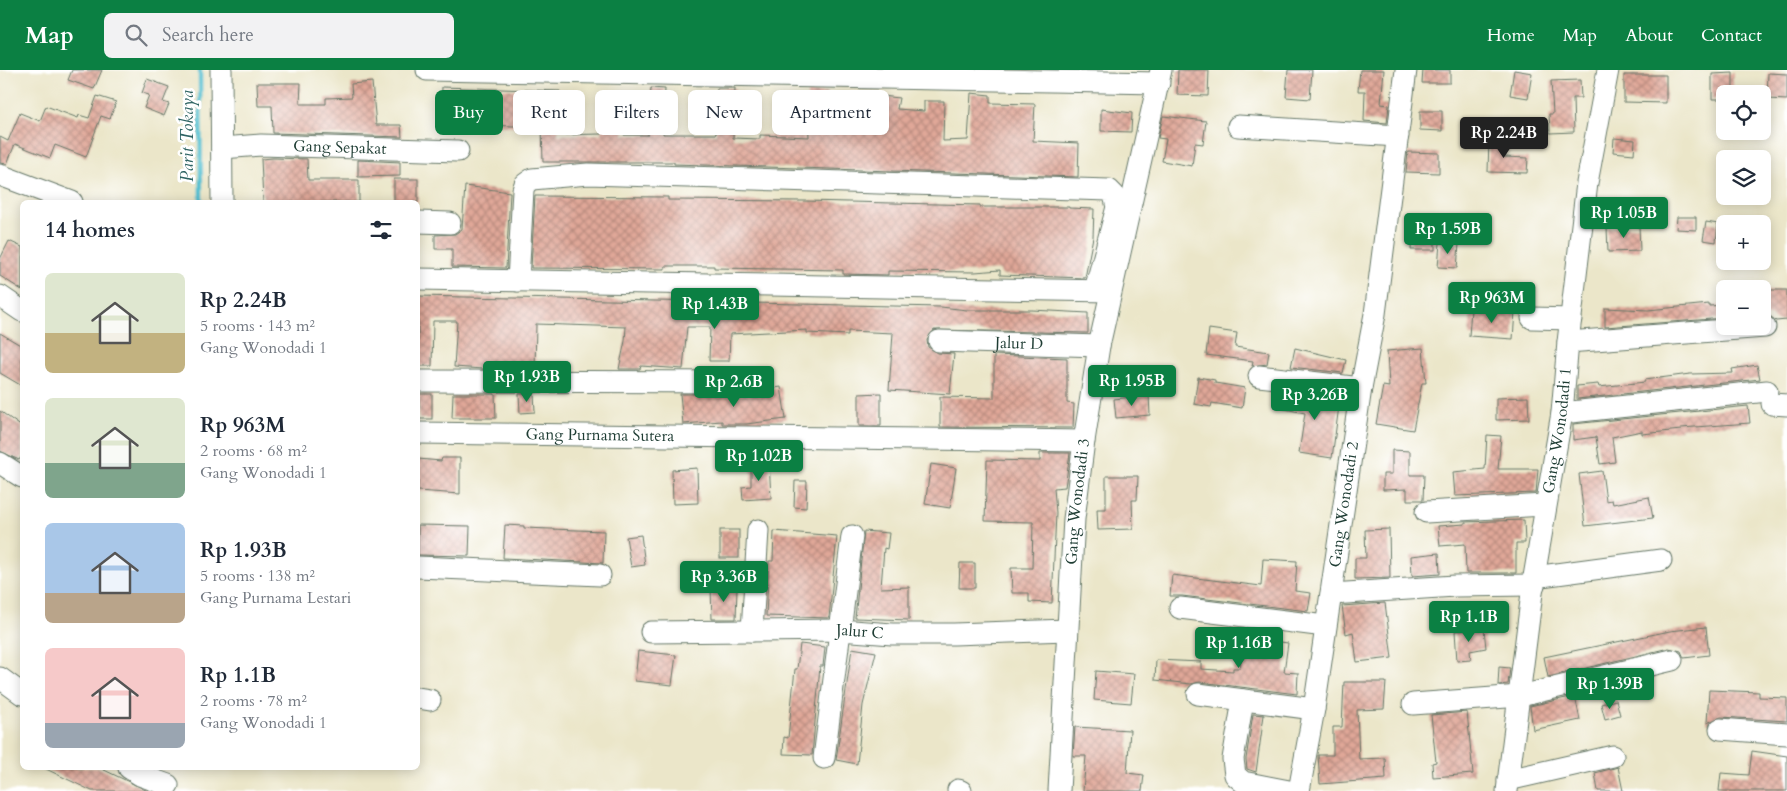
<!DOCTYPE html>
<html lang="en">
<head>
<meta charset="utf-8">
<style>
  :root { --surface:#fff; --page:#f2f2f3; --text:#1f2937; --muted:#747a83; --accent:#0b8043 }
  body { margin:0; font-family:Cardo,serif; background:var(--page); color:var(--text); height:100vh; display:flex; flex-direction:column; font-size:19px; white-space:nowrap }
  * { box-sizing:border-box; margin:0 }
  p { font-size:16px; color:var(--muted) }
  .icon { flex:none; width:28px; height:28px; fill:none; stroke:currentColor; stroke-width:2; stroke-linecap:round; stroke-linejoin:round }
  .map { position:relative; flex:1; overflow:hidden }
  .side { position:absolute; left:20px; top:130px; width:400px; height:570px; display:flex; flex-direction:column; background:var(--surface); border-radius:8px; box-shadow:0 2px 12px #0003 }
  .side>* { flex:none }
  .top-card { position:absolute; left:435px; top:20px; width:475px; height:45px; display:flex; gap:10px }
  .controls { position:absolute; left:1716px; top:15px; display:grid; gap:10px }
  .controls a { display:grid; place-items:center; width:55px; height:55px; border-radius:8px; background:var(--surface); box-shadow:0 2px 12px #0003; font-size:25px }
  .price { position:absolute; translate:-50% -42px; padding:0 11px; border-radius:5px; background:var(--accent); color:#fff; font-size:16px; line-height:32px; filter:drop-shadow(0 1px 2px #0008) }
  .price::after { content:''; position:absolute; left:50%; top:30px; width:15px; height:11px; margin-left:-8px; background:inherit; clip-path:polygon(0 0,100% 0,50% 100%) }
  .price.active { background:#222; color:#fff }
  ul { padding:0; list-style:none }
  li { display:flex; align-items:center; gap:15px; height:125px; padding:0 25px }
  li span { display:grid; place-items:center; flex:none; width:140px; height:100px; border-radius:8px; color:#555 }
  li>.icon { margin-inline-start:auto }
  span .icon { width:60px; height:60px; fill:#fffc; stroke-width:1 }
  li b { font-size:21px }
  h2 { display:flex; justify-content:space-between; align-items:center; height:60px; padding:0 25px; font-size:21px }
  .pill { padding:0 18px; border-radius:8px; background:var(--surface); box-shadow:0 2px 12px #0003; font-size:18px; line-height:45px }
  .pill.active { background:var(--accent); color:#fff }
  header { display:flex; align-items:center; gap:30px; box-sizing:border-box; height:70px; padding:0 25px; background:var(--accent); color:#fff }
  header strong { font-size:24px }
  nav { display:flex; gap:28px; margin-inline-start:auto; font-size:18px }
  .search { width:350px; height:45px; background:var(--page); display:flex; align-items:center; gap:12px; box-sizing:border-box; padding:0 18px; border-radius:8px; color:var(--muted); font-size:19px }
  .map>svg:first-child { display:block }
</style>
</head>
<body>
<header>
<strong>Map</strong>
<div class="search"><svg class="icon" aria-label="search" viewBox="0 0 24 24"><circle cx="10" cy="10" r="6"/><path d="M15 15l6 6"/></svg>Search here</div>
<nav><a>Home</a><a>Map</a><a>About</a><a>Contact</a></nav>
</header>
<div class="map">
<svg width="1787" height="721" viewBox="0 0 1787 721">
  <defs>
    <pattern id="building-cross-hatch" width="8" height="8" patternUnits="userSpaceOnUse" patternTransform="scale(1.25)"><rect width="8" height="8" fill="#e0a798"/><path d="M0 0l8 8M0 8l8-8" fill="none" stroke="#b5897d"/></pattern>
  </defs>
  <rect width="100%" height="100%" fill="#fff"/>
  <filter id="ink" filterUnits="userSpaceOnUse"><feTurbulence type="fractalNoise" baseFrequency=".02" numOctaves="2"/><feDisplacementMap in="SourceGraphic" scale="10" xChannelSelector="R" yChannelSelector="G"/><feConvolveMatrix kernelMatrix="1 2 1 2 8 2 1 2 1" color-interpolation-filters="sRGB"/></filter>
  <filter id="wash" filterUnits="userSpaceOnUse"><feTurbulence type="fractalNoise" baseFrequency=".0096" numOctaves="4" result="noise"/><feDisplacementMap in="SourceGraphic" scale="20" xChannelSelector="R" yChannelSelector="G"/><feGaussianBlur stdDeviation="1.12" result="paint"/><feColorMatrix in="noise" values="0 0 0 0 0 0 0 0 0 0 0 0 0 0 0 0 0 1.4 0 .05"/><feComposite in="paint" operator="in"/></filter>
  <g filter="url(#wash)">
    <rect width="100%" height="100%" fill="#ebe6c9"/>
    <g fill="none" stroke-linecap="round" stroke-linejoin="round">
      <polyline stroke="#55c0d1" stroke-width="4.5" points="200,0 201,132"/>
    </g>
    <g id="blocks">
      <g fill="url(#building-cross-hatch)">
        <polygon points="72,0 102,0 94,19 68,10"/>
        <polygon points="1178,0 1209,0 1208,26 1177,25"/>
        <polygon points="1288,0 1312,0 1310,29 1286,27"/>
        <polygon points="1360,0 1384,0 1381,34 1389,35 1387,53 1364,51 1365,21 1358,21"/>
        <polygon points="1423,0 1450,0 1450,13 1422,13"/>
        <polygon points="1514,0 1532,3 1528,28 1510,25"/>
        <polygon points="1733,3 1733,24 1725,24 1725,29 1712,29 1712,4"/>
        <polygon points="1768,3 1787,4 1787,30 1767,29"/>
        <polygon points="1624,5 1666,5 1666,33 1624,32"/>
        <polygon points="147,9 169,17 163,32 169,34 164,46 144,38 149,25 142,23"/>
        <polygon points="1580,10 1581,28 1573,28 1574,62 1550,63 1549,44 1553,44 1551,11"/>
        <polygon points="372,12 376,55 401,55 402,67 273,63 272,36 258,36 257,13 301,13 300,34 326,34 326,28 352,27 351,14"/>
        <polygon points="442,17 560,21 558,65 601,64 605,26 628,28 624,65 648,65 651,18 665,19 663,64 716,64 717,18 735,18 733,68 760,69 760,65 809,67 807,23 828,23 828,27 873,38 874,25 899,28 897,39 924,41 924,31 944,31 943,71 968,70 971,23 990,25 990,33 1035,34 1033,71 1079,73 1078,107 674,94 674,92 543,92 542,57 484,55 484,47 441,45"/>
        <polygon points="97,26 116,32 110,49 101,46 86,87 55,75 50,88 15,74 7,94 0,93 0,67 8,71 20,43 40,51 46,36 78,48 79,45 89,48"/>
        <polygon points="1101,39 1132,43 1131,62 1101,61"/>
        <polygon points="1420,41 1442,41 1442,61 1420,60"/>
        <polygon points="1163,46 1206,51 1203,74 1195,73 1192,96 1162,91 1166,69 1158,68"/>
        <polygon points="1614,68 1635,70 1634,84 1613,82"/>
        <polygon points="1489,69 1505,69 1504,87 1528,88 1527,103 1488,102"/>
        <polygon points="1408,82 1439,83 1439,103 1406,102"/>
        <polygon points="273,88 307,89 308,110 359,110 359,132 263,132 261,89"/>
        <polygon points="358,90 400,92 400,106 358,107"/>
        <rect x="394" y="109" width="24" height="23"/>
        <polygon points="465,116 510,122 506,198 452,197 452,179 435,179 435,165 455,164 462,159"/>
        <polygon points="535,126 668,127 668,130 805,131 980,135 980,137 1069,137 1069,138 1094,139 1093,167 1085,208 1000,205 1000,200 975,202 888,201 888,205 843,204 843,200 714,198 714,196 665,196 665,199 531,198"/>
        <polygon points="1677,147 1696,147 1696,160 1676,159"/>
        <polygon points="1706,152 1718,154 1716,172 1703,170"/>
        <polygon points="1639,156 1640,181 1608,182 1607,158"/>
        <polygon points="1412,162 1435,162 1435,180 1411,180"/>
        <polygon points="9,171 22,177 22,220 0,206 0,189"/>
        <polygon points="1440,173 1459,174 1457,198 1438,197"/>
        <polygon points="1762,220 1787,220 1787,250 1776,251 1770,246 1762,245"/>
        <polygon points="418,226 941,237 967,240 1032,240 1088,243 1088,263 934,260 927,270 928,277 938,283 954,284 950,324 889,320 893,263 848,261 848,265 807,263 807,260 730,264 729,291 709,291 710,257 687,257 683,299 641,296 640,299 619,299 625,271 626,257 536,254 535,299 483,299 454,297 457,251 433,251 432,296 418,296"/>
        <polygon points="1709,234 1709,236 1725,235 1725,248 1605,257 1605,238 1648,240"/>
        <polygon points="1471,239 1515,241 1513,269 1469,266"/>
        <polygon points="1209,259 1237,263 1235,277 1269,282 1267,294 1252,296 1253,291 1206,285"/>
        <polygon points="0,263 22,276 22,316 0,303"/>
        <polygon points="1295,278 1346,290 1343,303 1291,297"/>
        <polygon points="1423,278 1426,313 1422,313 1413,360 1376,354 1383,316 1389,317 1387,281"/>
        <polygon points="994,285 1067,288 1067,333 1074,334 1073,358 940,357 940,327 994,328"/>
        <polygon points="1757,295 1760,309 1577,329 1577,316 1598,314 1599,317 1645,312 1644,310 1690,304 1733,303 1732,299"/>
        <polygon points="1198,307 1215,310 1215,313 1245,318 1242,338 1212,333 1211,337 1194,334"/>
        <polygon points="781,317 786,349 746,354 722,354 722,351 683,354 680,324 749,324 757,321"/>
        <polygon points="1282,321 1343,328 1342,336 1339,336 1332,388 1299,383 1305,343 1279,338"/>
        <polygon points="881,323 881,356 859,356 859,324"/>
        <rect x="419" y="324" width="13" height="25"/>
        <polygon points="453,324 495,324 496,348 452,348"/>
        <polygon points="519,324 534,324 535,342 520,343"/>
        <polygon points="1149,325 1150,345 1116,348 1114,329"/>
        <polygon points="1528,327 1529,349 1496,350 1496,328"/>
        <polygon points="1748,336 1750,353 1681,358 1681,360 1642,364 1642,361 1612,367 1615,392 1600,394 1596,367 1573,370 1573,354"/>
        <polygon points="0,341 22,357 22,386 19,390 0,381"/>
        <polygon points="1487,365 1501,366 1498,399 1538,399 1536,423 1455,426 1453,402 1485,399"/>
        <polygon points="1392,380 1410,381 1410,405 1424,405 1423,430 1407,430 1407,419 1383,420 1383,404 1392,404"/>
        <polygon points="1040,383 1070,383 1065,417 1054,418 1056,443 1052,533 1029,532 1029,523 1012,523 1011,498 1032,498 1033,452 985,451 987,390 1040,391"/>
        <polygon points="442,388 460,388 460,424 418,421 418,389 441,391"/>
        <polygon points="769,391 771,428 743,430 742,417 751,416 751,393"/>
        <polygon points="931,394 956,398 950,438 925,434"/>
        <polygon points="697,398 698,433 673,434 672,400"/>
        <polygon points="1602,401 1606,431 1612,430 1613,434 1649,427 1653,448 1585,456 1579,404"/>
        <polygon points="1106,406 1138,406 1137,430 1132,430 1133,459 1098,460 1097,439 1106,439"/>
        <polygon points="795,411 807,411 806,438 794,437"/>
        <polygon points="1524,450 1525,473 1516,473 1516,503 1466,503 1465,474 1440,476 1438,456 1465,454 1465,452"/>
        <polygon points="418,455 470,456 469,486 418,485"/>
        <polygon points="505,455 524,456 524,458 604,461 603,493 503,488"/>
        <polygon points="1389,459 1390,508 1355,509 1355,488 1366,488 1365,460"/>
        <rect x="720" y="460" width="19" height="28"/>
        <polygon points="774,461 837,466 829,548 766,546 768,508 769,491 773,491"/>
        <polygon points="864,461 889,463 887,479 884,478 881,518 909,517 909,550 855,548"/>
        <polygon points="641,465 645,495 631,497 626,467"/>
        <polygon points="1439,483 1440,504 1412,506 1411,486"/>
        <polygon points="1263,489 1297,491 1295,521 1311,523 1308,541 1182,526 1170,526 1172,505 1261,516"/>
        <polygon points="960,493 975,493 975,518 959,518"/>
        <polygon points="711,518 737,518 736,549 712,549"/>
        <polygon points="1385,533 1392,588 1357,592 1353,562 1346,564 1342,536"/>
        <polygon points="1706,557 1709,585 1684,588 1681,581 1669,578 1548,607 1544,587 1670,561"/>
        <polygon points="1484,559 1486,578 1470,581 1471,590 1457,591 1455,561"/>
        <polygon points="1244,567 1288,573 1284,602 1298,603 1297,624 1200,612 1191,614 1155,610 1156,590 1201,592 1201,599 1233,601 1233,598 1240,598"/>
        <polygon points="800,574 825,577 823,596 820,596 812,685 783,684 784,667 788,668 795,599 797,599"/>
        <polygon points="852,578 876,582 863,635 857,694 836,690"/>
        <polygon points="638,581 676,585 672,615 635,611"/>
        <polygon points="1499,597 1510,598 1508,614 1498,615"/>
        <polygon points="1096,601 1134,604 1131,633 1094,630"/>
        <polygon points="1344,612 1386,612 1384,639 1357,640 1359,689 1385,688 1386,709 1320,714 1318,685 1333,685 1333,657 1342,657"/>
        <polygon points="1709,620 1759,622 1759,627 1787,628 1787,651 1721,647 1707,653"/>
        <polygon points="1575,626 1580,650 1533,660 1530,636"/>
        <polygon points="1616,630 1620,645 1605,649 1601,634"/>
        <polygon points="1467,642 1473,704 1433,707 1432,693 1436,692 1431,645"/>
        <polygon points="1253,644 1264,645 1256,702 1247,699 1246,689"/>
        <polygon points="1075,657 1130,660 1127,703 1144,705 1142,721 1083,721 1086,686 1073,686"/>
        <polygon points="1752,681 1787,686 1787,721 1719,721 1721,703 1749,705"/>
        <polygon points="1618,697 1623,721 1598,721 1595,703"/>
        <polygon points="44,698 100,698 148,721 92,721"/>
      </g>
    </g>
  </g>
  <g filter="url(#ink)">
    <use href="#blocks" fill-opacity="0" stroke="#667868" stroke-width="1"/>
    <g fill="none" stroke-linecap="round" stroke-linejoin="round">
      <defs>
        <g id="minor">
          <polyline points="221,0 222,132"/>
          <polyline points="427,0 1159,13"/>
          <polyline points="1238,56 1398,66"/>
          <path id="s1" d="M222 78 261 75 458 81"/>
          <polyline points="0,105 72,132"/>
          <polyline points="418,152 450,153"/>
          <polyline points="418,209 1109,221"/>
          <polyline points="518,211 523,120 525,114 532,109 588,104 1109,120 1114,125 1117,137 1095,220"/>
          <polyline points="0,226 22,241"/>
          <polyline points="1532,248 1571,249"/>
          <path id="s2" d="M939 271 1099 276"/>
          <polyline points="1568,272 1765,257"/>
          <polyline points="1259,306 1361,318"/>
          <polyline points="418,311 749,312"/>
          <polyline points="1772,334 1787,335"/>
          <polyline points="1562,343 1767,321"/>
          <path id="s3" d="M418 363 1084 371"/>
          <polyline points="0,393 22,407"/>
          <polyline points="1426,442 1545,435"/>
          <polyline points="418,497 600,505"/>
          <polyline points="1534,507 1661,490"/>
          <polyline points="1331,524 1455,516 1534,515"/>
          <polyline points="1180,538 1325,556"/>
          <polyline points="752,561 758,460"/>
          <path id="s4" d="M651 562 840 560 892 564H954L1067 560"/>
          <polyline points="0,608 22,624"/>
          <polyline points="1198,624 1314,639"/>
          <polyline points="418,628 430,630"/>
          <polyline points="1243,630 1233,689 1235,705 1243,712 1289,721"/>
          <polyline points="1413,634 1520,626 1672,590"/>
          <polyline points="1720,659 1787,664"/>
          <polyline points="824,688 852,466"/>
          <polyline points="129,698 140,705 168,715"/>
          <polyline points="1508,710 1613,686"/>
          <polyline points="958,720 961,721"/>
          <path id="s5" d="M1059 721 1074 449 1084 371 1099 276 1161 0"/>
          <path id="s6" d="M1299 721 1314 639 1361 318 1375 244 1406 0"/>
          <path id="s7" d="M1507 721 1534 507 1562 343 1568 272 1587 113 1608 0"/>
        </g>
      </defs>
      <use href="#minor" stroke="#667868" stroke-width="23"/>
      <use href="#minor" stroke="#fff" stroke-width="21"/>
    </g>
  </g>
  <g text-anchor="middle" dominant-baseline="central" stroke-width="5" stroke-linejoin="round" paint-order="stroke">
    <g font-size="16" fill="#1f3d34" stroke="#fff">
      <text stroke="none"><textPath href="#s1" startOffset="118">Gang Sepakat</textPath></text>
      <text stroke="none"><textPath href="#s2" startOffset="80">Jalur D</textPath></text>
      <text stroke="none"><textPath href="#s7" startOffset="364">Gang Wonodadi 1</textPath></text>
      <text stroke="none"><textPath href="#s3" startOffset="182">Gang Purnama Sutera</textPath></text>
      <text stroke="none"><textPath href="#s5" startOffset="290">Gang Wonodadi 3</textPath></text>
      <text stroke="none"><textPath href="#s6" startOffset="290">Gang Wonodadi 2</textPath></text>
      <text stroke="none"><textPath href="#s4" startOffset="209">Jalur C</textPath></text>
    </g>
    <g font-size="18" font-style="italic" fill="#2f6463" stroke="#fff">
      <text transform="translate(187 66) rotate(-90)">Parit Tokaya</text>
    </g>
  </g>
</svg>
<div class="controls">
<a><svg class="icon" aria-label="locate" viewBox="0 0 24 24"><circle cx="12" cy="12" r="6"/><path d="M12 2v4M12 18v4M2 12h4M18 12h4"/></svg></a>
<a><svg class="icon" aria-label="layers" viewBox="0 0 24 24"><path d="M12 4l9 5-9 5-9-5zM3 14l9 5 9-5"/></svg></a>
<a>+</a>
<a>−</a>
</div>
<b class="price active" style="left:1504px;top:89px">Rp 2.24B</b>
<b class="price" style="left:1624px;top:169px">Rp 1.05B</b>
<b class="price" style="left:1448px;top:185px">Rp 1.59B</b>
<b class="price" style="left:1492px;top:254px">Rp 963M</b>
<b class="price" style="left:715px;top:260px">Rp 1.43B</b>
<b class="price" style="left:527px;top:333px">Rp 1.93B</b>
<b class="price" style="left:1132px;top:337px">Rp 1.95B</b>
<b class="price" style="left:734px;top:338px">Rp 2.6B</b>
<b class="price" style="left:1315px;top:351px">Rp 3.26B</b>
<b class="price" style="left:759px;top:412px">Rp 1.02B</b>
<b class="price" style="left:724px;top:533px">Rp 3.36B</b>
<b class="price" style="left:1469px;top:573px">Rp 1.1B</b>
<b class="price" style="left:1239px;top:599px">Rp 1.16B</b>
<b class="price" style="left:1610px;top:640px">Rp 1.39B</b>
<div class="top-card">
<a class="pill active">Buy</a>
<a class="pill">Rent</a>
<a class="pill">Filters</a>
<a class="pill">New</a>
<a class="pill">Apartment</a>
</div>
<section class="side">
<h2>14 homes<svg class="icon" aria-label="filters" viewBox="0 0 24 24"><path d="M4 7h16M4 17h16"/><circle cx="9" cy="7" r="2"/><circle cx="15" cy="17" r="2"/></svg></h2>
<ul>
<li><span style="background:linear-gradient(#dfe7d0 60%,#c2b280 0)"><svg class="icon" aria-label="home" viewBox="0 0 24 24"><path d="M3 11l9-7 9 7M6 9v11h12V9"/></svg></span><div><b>Rp 2.24B</b><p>5 rooms · 143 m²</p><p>Gang Wonodadi 1</p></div></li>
<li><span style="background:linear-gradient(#dfe7d0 65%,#7fa58c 0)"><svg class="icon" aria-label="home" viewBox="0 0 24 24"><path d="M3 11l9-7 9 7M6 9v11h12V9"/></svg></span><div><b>Rp 963M</b><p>2 rooms · 68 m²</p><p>Gang Wonodadi 1</p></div></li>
<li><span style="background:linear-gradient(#a9c7e8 70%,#b9a48a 0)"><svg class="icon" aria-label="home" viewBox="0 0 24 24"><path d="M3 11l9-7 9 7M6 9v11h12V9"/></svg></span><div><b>Rp 1.93B</b><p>5 rooms · 138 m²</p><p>Gang Purnama Lestari</p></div></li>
<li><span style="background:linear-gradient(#f6c9c9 75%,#9aa5b1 0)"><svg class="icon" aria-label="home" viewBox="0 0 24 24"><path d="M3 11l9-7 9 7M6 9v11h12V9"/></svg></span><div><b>Rp 1.1B</b><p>2 rooms · 78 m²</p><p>Gang Wonodadi 1</p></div></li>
</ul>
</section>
</div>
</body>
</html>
